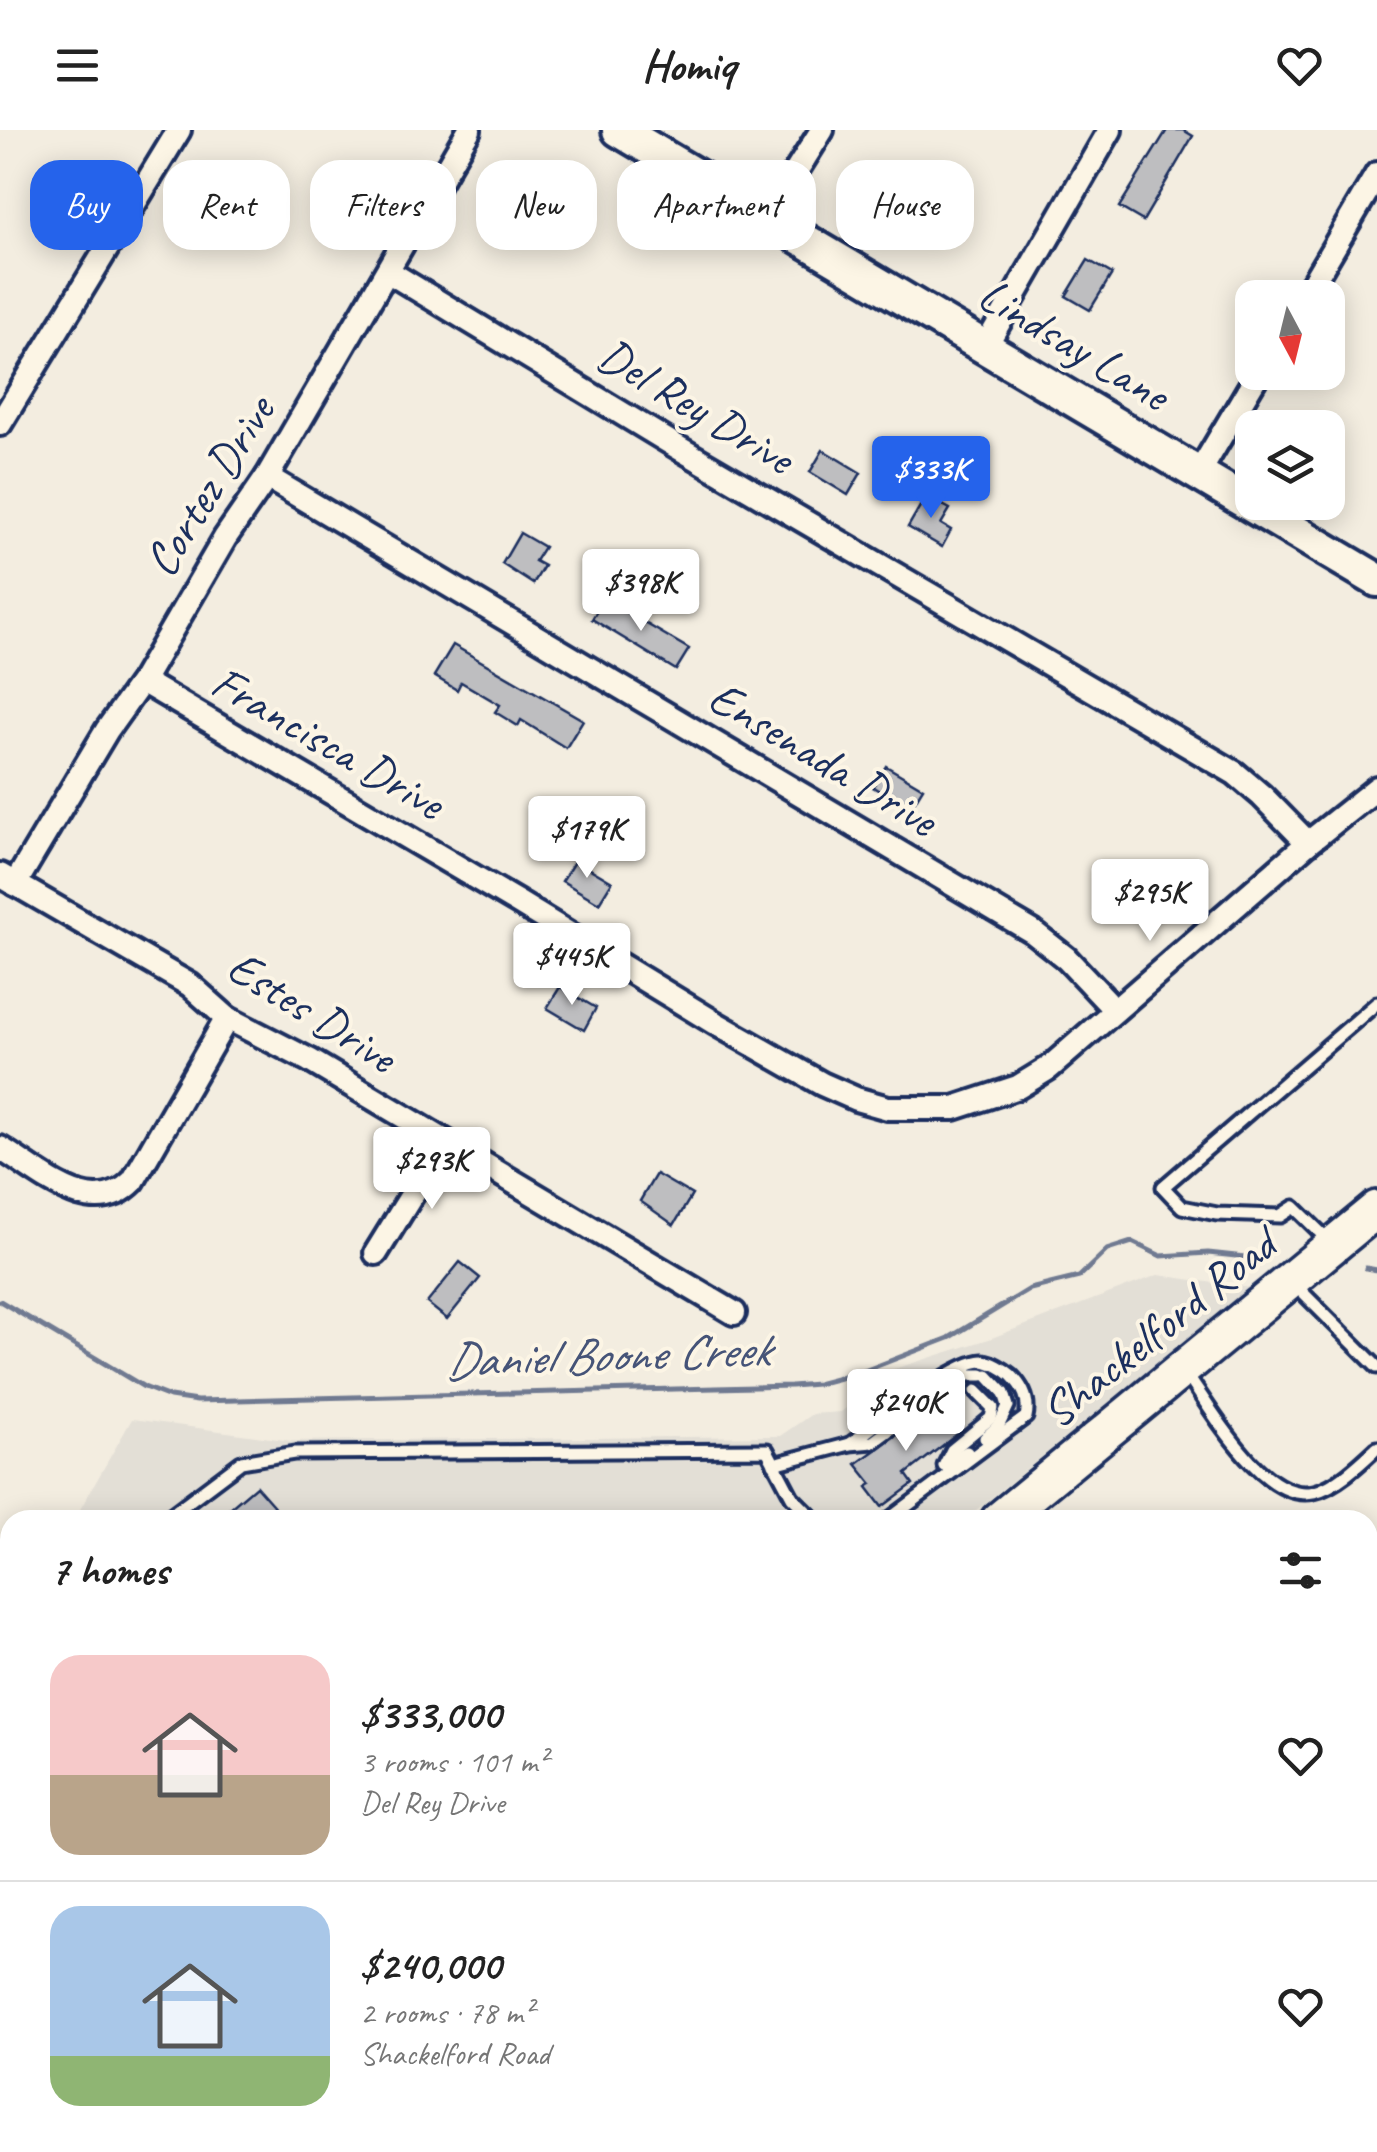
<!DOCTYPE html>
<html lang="en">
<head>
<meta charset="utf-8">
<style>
  :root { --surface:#fff; --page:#f6f6f6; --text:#222; --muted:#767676; --line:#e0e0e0; --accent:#2563eb }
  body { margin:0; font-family:Caveat,sans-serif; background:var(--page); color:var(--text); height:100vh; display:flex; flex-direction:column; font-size:38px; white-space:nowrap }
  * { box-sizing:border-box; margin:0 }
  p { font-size:32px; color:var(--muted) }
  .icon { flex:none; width:55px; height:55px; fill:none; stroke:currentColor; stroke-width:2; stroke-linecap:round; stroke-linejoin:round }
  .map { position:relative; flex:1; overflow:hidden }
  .drawer { position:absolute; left:0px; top:1380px; width:1378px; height:642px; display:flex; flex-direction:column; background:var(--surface); border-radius:30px 30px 0 0; box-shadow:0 5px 25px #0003 }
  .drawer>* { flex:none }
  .guide { position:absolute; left:30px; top:30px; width:1318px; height:90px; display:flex; gap:20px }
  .needle { width:65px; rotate:173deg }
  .fabs { position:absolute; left:1235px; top:150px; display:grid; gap:20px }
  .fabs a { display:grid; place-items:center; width:110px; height:110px; border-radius:20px; background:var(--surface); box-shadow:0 5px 25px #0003; font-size:50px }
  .price { position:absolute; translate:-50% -85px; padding:0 22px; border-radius:10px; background:#fff; color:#222; font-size:32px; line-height:65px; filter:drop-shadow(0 2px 5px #0008) }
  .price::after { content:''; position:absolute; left:50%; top:60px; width:30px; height:22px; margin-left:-15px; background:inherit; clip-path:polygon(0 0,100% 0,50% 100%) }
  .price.current { background:var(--accent); color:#fff }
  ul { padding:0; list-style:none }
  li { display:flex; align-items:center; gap:30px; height:250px; padding:0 50px }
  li+li { border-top:2px solid var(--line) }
  li span { display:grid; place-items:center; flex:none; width:280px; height:200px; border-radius:30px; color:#555 }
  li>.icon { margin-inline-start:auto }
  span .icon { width:120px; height:120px; fill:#fffc; stroke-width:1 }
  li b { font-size:42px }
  h2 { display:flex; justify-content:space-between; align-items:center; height:120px; padding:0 50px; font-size:42px }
  .chip { padding:0 35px; border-radius:30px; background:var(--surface); box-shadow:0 5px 25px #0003; font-size:35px; line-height:90px }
  .chip.current { background:var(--accent); color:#fff }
  header { display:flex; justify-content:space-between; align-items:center; height:130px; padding:0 50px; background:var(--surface); font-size:45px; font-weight:800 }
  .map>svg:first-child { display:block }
</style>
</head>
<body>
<header><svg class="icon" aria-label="menu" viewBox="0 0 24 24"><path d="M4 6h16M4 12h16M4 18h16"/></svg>Homiq<svg class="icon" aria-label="heart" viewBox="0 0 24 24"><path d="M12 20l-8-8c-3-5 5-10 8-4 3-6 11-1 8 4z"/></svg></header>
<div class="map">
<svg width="1377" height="2022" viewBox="0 0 1377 2022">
  <rect width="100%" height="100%" fill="#f3ede0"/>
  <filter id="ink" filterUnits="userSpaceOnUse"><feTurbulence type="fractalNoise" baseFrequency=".01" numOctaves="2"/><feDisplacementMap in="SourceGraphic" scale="20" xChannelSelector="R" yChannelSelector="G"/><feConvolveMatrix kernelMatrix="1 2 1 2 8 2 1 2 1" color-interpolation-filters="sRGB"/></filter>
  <g filter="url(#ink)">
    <g fill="#e3dfd6">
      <polygon points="1158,1145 1250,1158 964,1390 74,1390 132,1289 292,1311 780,1306 812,1284 841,1282 894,1239 989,1209"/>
      <polygon points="0,1622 10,1628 10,2012 346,2013 341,2022 0,2022"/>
    </g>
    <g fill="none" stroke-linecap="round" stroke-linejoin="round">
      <g stroke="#707a91" stroke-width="5">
        <polyline points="1366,1138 1377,1140"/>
        <polyline points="0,1171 144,1257 170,1267 197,1271 791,1256 817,1254 859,1243 949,1208 1030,1159 1079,1147 1107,1120 1132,1112 1161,1126 1208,1123 1264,1129"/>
      </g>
    </g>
    <g fill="#bebec0" stroke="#1b2f5e" stroke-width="2.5">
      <polygon points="1167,0 1183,0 1193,6 1143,91 1119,77"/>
      <polygon points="1088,130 1112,144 1090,180 1066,166"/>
      <polygon points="823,320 861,343 848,365 810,342"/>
      <polygon points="926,366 950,379 941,394 951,400 942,417 908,397"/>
      <polygon points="520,403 544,417 535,431 544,436 533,454 502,434"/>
      <polygon points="604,469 689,519 676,540 592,489"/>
      <polygon points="453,515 583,590 566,618 521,590 518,596 495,582 500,575 461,552 457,560 434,546"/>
      <polygon points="886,636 923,658 910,679 873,657"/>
      <polygon points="575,730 612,752 599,773 562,751"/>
      <polygon points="560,857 596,878 584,900 547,878"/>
      <polygon points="656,1044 692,1065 674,1095 640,1071"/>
      <polygon points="460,1132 480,1148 447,1189 427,1173"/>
      <polygon points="939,1274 960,1302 906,1344 913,1354 882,1377 867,1357 872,1354 856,1334"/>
      <polygon points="256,1356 286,1390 216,1390"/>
    </g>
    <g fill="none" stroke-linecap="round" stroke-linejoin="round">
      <defs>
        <g id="lane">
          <polyline points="1330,1112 1294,1077 1280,1086 1217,1084 1182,1077 1163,1057 1377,873"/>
          <polyline points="1294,1154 1377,1237"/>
          <path d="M1184 1241C1210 1276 1262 1374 1314 1362 1336 1357 1361 1333 1377 1318"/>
          <polyline points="985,1308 999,1295 1008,1276 1004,1263 988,1246"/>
          <path d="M850 1314C875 1296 957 1230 983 1231 992 1232 1004 1239 1011 1245 1023 1257 1030 1270 1026 1287L888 1390"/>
          <polyline points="774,1334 850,1314 873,1312 952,1253 966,1245 982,1245"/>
          <polyline points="945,1335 967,1322"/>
          <polyline points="944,1336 952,1320 991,1288 993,1278 976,1261"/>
          <polyline points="164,1390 241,1332 295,1323 767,1320 792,1367 815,1390"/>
          <polyline points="0,1669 10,1670"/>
          <polyline points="174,2012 189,2022"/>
          <polyline points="223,2022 228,2012"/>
          <polyline points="784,2022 790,2012"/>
        </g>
        <g id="street">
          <polyline points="767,88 822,0"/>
          <polyline points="389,142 679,318 1235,643 1262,666 1308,713"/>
          <polyline points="1304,168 1377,44"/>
          <polyline points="985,217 1110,0"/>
          <polyline points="0,294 179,0"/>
          <polyline points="1199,343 1259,242"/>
          <polyline points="267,347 1033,802 1066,828 1115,880"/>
          <polyline points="142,551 517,772 715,893 822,954 856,969 888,978 954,978 1018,957 1049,938 1308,713 1377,658"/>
          <polyline points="0,745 190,855 227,888 309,930 734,1183"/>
          <polyline points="15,754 107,600 142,551 225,408 267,347 469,0"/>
          <path d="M0 1018C40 1042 92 1093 133 1051L227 888"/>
          <polyline points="376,1123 444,1013"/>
          <polyline points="1368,1572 1377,1578"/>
          <polyline points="1368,1856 1377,1861"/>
          <polyline points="1170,2012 1185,2022"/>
          <polyline points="941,2022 947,2012"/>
        </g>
        <g id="secondary">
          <polyline points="619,0 1377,450"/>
          <polyline points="0,1598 10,1604"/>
          <polyline points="691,2012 706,2022"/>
        </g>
        <g id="primary">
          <polyline points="999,1390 1377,1079"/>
          <polyline points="364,2022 370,2012"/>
        </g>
      </defs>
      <use href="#lane" stroke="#1b2f5e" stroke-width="19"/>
      <use href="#street" stroke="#1b2f5e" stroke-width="30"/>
      <use href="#secondary" stroke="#1b2f5e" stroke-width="40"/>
      <use href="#primary" stroke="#1b2f5e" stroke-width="42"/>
      <use href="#lane" stroke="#fcf5e5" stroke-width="11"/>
      <use href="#street" stroke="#fcf5e5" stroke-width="22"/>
      <use href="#secondary" stroke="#fcf5e5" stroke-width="32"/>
      <use href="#primary" stroke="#fcf5e5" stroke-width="35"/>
    </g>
  </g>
  <g text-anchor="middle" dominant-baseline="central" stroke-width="8" stroke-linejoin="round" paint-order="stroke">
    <g font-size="48" fill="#1b2f5e" stroke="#fcf5e5">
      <text transform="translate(1074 214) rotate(31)">Lindsay Lane</text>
      <text transform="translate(696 276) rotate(31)">Del Rey Drive</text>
      <text transform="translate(209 356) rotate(-58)">Cortez Drive</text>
      <text transform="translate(328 612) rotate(30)">Francisca Drive</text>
      <text transform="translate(823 628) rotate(31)">Ensenada Drive</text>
      <text transform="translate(312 881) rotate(32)">Estes Drive</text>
      <text transform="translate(1158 1198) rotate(-39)">Shackelford Road</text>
    </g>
    <g font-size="50" font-style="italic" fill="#465478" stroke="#fcf5e5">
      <text transform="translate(607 1225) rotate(-2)">Daniel Boone Creek</text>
    </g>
  </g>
</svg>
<div class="fabs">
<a><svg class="needle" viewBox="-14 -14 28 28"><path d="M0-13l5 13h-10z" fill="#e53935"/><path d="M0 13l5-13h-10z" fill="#767676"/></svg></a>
<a><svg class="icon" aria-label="layers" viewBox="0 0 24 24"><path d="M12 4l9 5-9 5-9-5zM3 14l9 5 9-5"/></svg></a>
</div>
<b class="price current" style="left:931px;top:391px">$333K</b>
<b class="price" style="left:641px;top:504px">$398K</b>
<b class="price" style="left:587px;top:751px">$179K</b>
<b class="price" style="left:1150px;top:814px">$295K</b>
<b class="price" style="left:572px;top:878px">$445K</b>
<b class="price" style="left:432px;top:1082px">$293K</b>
<b class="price" style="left:906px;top:1324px">$240K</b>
<div class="guide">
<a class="chip current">Buy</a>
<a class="chip">Rent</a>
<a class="chip">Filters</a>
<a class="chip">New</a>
<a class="chip">Apartment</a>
<a class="chip">House</a>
</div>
<section class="drawer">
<h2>7 homes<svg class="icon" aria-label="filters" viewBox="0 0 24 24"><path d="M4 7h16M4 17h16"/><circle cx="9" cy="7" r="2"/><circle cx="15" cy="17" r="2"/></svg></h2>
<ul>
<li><span style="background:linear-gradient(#f6c9c9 60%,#b9a48a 0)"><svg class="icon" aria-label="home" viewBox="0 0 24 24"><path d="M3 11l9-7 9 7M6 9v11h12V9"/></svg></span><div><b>$333,000</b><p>3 rooms · 101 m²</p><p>Del Rey Drive</p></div><svg class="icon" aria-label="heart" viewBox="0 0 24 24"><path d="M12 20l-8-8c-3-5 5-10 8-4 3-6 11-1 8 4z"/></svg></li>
<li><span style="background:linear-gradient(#a9c7e8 75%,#8fb573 0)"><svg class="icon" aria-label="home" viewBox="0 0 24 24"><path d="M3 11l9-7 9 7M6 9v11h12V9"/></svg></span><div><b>$240,000</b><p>2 rooms · 78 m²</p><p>Shackelford Road</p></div><svg class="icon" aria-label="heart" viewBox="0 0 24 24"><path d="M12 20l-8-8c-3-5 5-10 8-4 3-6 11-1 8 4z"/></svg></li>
</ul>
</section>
</div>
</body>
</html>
